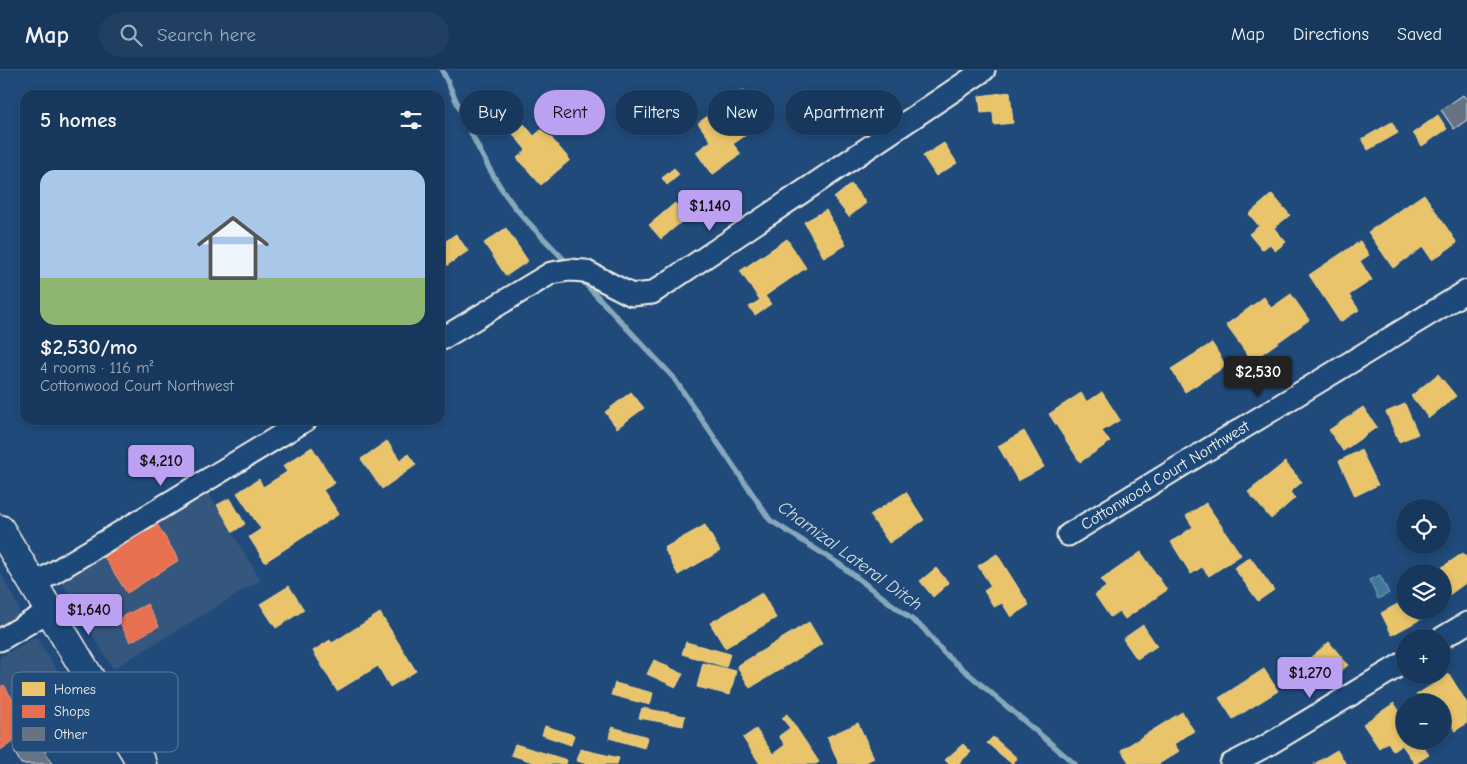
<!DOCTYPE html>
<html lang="en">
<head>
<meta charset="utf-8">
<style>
  :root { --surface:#17385c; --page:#203f62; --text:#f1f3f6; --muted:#9eacbb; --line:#365272; --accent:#bca0f2 }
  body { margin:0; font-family:"Comic Neue",sans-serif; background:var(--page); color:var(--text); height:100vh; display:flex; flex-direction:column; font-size:19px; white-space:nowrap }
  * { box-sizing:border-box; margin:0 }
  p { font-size:16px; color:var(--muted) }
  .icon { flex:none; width:28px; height:28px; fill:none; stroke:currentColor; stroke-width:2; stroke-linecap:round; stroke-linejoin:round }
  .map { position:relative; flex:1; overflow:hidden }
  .sheet { position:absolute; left:20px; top:20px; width:425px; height:335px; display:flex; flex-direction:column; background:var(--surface); border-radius:15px; box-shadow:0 2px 8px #0003,0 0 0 1px var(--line) }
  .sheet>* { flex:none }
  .guide { position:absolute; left:460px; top:20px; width:475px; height:45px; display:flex; gap:10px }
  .controls { position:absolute; left:1396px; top:429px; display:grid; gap:10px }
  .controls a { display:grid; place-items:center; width:55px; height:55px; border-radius:50%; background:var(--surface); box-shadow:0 2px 8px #0003,0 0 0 1px var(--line); font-size:25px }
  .price { position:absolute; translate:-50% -42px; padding:0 11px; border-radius:5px; background:var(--accent); color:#111; font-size:16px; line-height:32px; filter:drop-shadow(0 1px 2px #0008) }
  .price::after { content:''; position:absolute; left:50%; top:30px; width:15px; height:11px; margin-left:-8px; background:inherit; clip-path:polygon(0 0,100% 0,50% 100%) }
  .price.current { background:#222; color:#fff }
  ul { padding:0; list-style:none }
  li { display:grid; align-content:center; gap:10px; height:265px; padding:0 20px }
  li span { display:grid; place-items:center; height:155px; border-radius:15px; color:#555 }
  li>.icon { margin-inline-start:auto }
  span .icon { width:90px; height:90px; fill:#fffc; stroke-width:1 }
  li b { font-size:21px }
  h2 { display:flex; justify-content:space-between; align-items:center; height:60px; padding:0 20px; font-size:21px }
  .pill { padding:0 18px; border-radius:22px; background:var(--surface); box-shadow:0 2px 8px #0003,0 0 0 1px var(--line); font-size:18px; line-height:45px }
  .pill.current { background:var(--accent); color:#111 }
  header { display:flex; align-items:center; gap:30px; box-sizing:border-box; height:70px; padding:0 25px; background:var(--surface); border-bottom:1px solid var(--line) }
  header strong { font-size:24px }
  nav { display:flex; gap:28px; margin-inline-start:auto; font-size:18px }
  .search { width:350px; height:45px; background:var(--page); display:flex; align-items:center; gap:12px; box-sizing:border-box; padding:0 18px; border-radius:28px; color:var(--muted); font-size:19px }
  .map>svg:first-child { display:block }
</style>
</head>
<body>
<header>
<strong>Map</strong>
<div class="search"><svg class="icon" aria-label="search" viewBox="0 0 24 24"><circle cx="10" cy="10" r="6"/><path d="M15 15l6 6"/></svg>Search here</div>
<nav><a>Map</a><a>Directions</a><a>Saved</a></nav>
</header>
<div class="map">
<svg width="1467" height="694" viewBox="0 0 1467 694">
  <rect width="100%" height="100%" fill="#1f4a7a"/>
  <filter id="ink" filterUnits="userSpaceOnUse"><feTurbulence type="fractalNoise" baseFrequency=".02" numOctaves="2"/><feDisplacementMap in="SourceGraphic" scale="10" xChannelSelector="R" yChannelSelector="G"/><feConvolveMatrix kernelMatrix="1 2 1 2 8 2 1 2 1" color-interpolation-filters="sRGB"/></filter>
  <g filter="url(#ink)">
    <g fill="#34567d">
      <polygon points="207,421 261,510 113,599 60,510"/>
      <polygon points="0,501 19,538 19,543 13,551 0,558"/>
      <polygon points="36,567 80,636 0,681 0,587"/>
    </g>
    <polygon fill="#3f779b" stroke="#87a8ba" points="1380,505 1389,523 1378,529 1369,510"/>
    <g fill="#e9c46a" stroke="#ecd290">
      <polygon points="744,20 766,51 733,74 741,84 712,105 696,82 711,71 698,53"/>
      <polygon points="1010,22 1013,53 994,55 993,42 981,43 979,26"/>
      <polygon points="1438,45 1447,59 1422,76 1413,63"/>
      <polygon points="1392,52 1398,63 1368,80 1362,69"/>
      <polygon points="524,54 534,66 543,58 570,90 541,115 517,88 526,80 513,64"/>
      <polygon points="944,73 957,93 936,106 923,86"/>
      <polygon points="674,98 679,105 667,115 662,108"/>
      <polygon points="851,114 866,133 849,147 834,128"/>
      <polygon points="1272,124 1290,145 1274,158 1286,172 1275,181 1270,174 1262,180 1249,164 1259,156 1249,144"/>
      <polygon points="1424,124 1457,173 1432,190 1423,177 1393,198 1368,162"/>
      <polygon points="675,133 687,147 661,169 649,155"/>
      <polygon points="826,140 846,175 824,188 804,152"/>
      <polygon points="506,158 528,191 506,206 484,173"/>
      <polygon points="456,164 468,181 440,200 440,175"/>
      <polygon points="787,169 806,198 765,226 771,234 755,245 749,237 760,230 740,201"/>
      <polygon points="1360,171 1369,185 1360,191 1372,210 1349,225 1359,240 1340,252 1309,205"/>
      <polygon points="1291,224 1309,250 1252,291 1226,255 1264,227 1271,238"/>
      <polygon points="1212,273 1226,296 1185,322 1171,299"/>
      <polygon points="1438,304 1456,326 1429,348 1411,326"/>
      <polygon points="631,322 644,338 617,358 605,342"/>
      <polygon points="1102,322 1120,350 1102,361 1110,372 1080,392 1049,344 1081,323 1087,332"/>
      <polygon points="1405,334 1418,364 1399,372 1386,342"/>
      <polygon points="1363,337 1377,357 1343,381 1329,360"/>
      <polygon points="1024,361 1044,397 1018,411 998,376"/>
      <polygon points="387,371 400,390 408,384 416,395 382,419 361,389"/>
      <polygon points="312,377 335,413 323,420 339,444 265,492 249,467 261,459 237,423 259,409 263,417 287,402 283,396"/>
      <polygon points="1361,380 1378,415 1355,426 1339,391"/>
      <polygon points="1285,392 1302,412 1290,422 1295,428 1271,449 1248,422"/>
      <polygon points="906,422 924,450 889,473 870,445"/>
      <polygon points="230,428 245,454 233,462 217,435"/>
      <polygon points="1206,433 1241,485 1209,506 1202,497 1191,504 1171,472 1193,457 1186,446"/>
      <polygon points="705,455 720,481 678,505 664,478"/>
      <polygon points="1141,482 1167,520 1125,549 1119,541 1110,547 1095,525 1106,517 1101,510"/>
      <polygon points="1463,483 1467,489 1467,512 1442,530 1442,502 1435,502"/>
      <polygon points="997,484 1029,535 1011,547 1002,533 994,537 984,521 991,516 978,496"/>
      <polygon points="1250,487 1274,520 1258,531 1234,498"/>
      <polygon points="936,498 949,513 933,527 920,511"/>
      <polygon points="289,516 304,540 276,558 260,534"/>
      <polygon points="762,523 776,548 725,578 710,553"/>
      <polygon points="1405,530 1405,540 1416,540 1421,549 1392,565 1381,543"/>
      <polygon points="380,543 416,601 390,617 378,596 337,621 313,581 330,570 332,573"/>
      <polygon points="809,552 822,574 750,618 737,596"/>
      <polygon points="1143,555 1157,576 1137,589 1123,569"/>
      <polygon points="686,572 730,584 726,597 682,584"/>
      <polygon points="1329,572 1348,595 1329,611 1310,588"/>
      <polygon points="654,590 683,604 676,617 647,604"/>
      <polygon points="703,593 736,601 730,625 697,617"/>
      <polygon points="1264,599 1278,621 1233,649 1219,628"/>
      <polygon points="1449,604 1467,633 1467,653 1455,661 1450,652 1442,656 1442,632 1421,632 1416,625"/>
      <polygon points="615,613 653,623 650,635 611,625"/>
      <polygon points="1394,633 1405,649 1405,670 1419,670 1429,685 1415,694 1402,675 1393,681 1388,672 1379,678 1363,654"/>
      <polygon points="642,638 685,646 683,656 639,648"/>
      <polygon points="1182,642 1194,661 1174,674 1179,681 1159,694 1130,694 1121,680"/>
      <polygon points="787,644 819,692 816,694 782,694 781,692 778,694 760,694 743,668 756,659 773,684 785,675 779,666 790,658 782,648"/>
      <polygon points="858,653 874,688 862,694 839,694 827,667"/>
      <polygon points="545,656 574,665 571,675 542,665"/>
      <polygon points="612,657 648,667 644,678 609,668"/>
      <polygon points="993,667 1017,688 1012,694 987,673"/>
      <polygon points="515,674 567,690 566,694 539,694 511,685"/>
      <polygon points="963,674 971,682 958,694 949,694 945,690"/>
      <polygon points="580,679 619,688 617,694 588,694 577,691"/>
      <polygon points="1337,680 1346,694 1314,694"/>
    </g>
    <g fill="#e76f51" stroke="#eb967e">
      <polygon points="157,454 179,490 127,523 104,487"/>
      <polygon points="147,534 159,556 130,572 118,549"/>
      <polygon points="4,615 31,661 0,680 0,617"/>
    </g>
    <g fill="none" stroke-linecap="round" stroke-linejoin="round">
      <g stroke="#87a8ba" stroke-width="5.5">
        <path d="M442 0C462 42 485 100 514 136 530 156 550 174 567 193"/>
        <polyline points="580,208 673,307 770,450 839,494 923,558 944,583 1075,694"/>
      </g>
    </g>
    <g fill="#667385" stroke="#f4f1e8">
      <polygon points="1463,25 1467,30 1467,50 1454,59 1441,40"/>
      <polygon points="38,668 52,694 21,694 14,681"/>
    </g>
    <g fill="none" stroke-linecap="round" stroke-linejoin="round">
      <defs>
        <g id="minor">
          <polyline points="440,270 551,203 569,200 585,201 632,225 652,223 984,0"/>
          <path id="s1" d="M1068 465 1467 221"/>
          <polyline points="33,515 306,350"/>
          <polyline points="1442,568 1467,553"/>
          <polyline points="0,570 49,541"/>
          <polyline points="1231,694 1266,676 1405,592"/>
        </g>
        <polyline id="secondary" points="0,459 142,694"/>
      </defs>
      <use href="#minor" stroke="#f4f1e8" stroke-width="25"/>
      <use href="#secondary" stroke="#f4f1e8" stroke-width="31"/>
      <use href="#minor" stroke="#1f4a7a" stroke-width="21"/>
      <use href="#secondary" stroke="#1f4a7a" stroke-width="28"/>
    </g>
  </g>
  <g text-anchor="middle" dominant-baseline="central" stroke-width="5" stroke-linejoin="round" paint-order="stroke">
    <g font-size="16" fill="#f4f1e8" stroke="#1f4a7a">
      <text stroke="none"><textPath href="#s1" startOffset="114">Cottonwood Court Northwest</textPath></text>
    </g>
    <g font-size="18" font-style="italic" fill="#d9dfdc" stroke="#1f4a7a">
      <text transform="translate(850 486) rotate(36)">Chamizal Lateral Ditch</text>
    </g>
  </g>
  <rect x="12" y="602" width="166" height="80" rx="8" fill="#1f4a7a" stroke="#5f7c9b" stroke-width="1"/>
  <rect x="22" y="612" width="23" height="14" fill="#e9c46a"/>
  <rect x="22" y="635" width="23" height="13" fill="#e76f51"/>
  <rect x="22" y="657" width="23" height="14" fill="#667385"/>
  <g font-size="14" fill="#f4f1e8">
    <text x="54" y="624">Homes</text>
    <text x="54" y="646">Shops</text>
    <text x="54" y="669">Other</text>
  </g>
</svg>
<div class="controls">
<a><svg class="icon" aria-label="locate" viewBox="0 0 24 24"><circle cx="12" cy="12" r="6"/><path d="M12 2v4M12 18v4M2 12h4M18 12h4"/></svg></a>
<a><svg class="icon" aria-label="layers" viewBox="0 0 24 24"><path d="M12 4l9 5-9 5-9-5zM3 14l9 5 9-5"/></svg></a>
<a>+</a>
<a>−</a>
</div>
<b class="price" style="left:710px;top:162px">$1,140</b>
<b class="price current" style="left:1258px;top:328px">$2,530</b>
<b class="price" style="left:161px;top:417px">$4,210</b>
<b class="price" style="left:89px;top:566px">$1,640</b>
<b class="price" style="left:1310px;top:629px">$1,270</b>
<div class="guide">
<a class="pill">Buy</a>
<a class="pill current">Rent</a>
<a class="pill">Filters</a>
<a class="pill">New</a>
<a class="pill">Apartment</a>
</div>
<section class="sheet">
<h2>5 homes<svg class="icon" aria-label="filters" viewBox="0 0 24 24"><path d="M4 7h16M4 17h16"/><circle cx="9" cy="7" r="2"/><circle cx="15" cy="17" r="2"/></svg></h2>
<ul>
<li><span style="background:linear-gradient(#a9c7e8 70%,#8fb573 0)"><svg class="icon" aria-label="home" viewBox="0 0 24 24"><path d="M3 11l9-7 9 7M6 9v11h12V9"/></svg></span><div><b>$2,530/mo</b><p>4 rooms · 116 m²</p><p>Cottonwood Court Northwest</p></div></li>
</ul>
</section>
</div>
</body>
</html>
